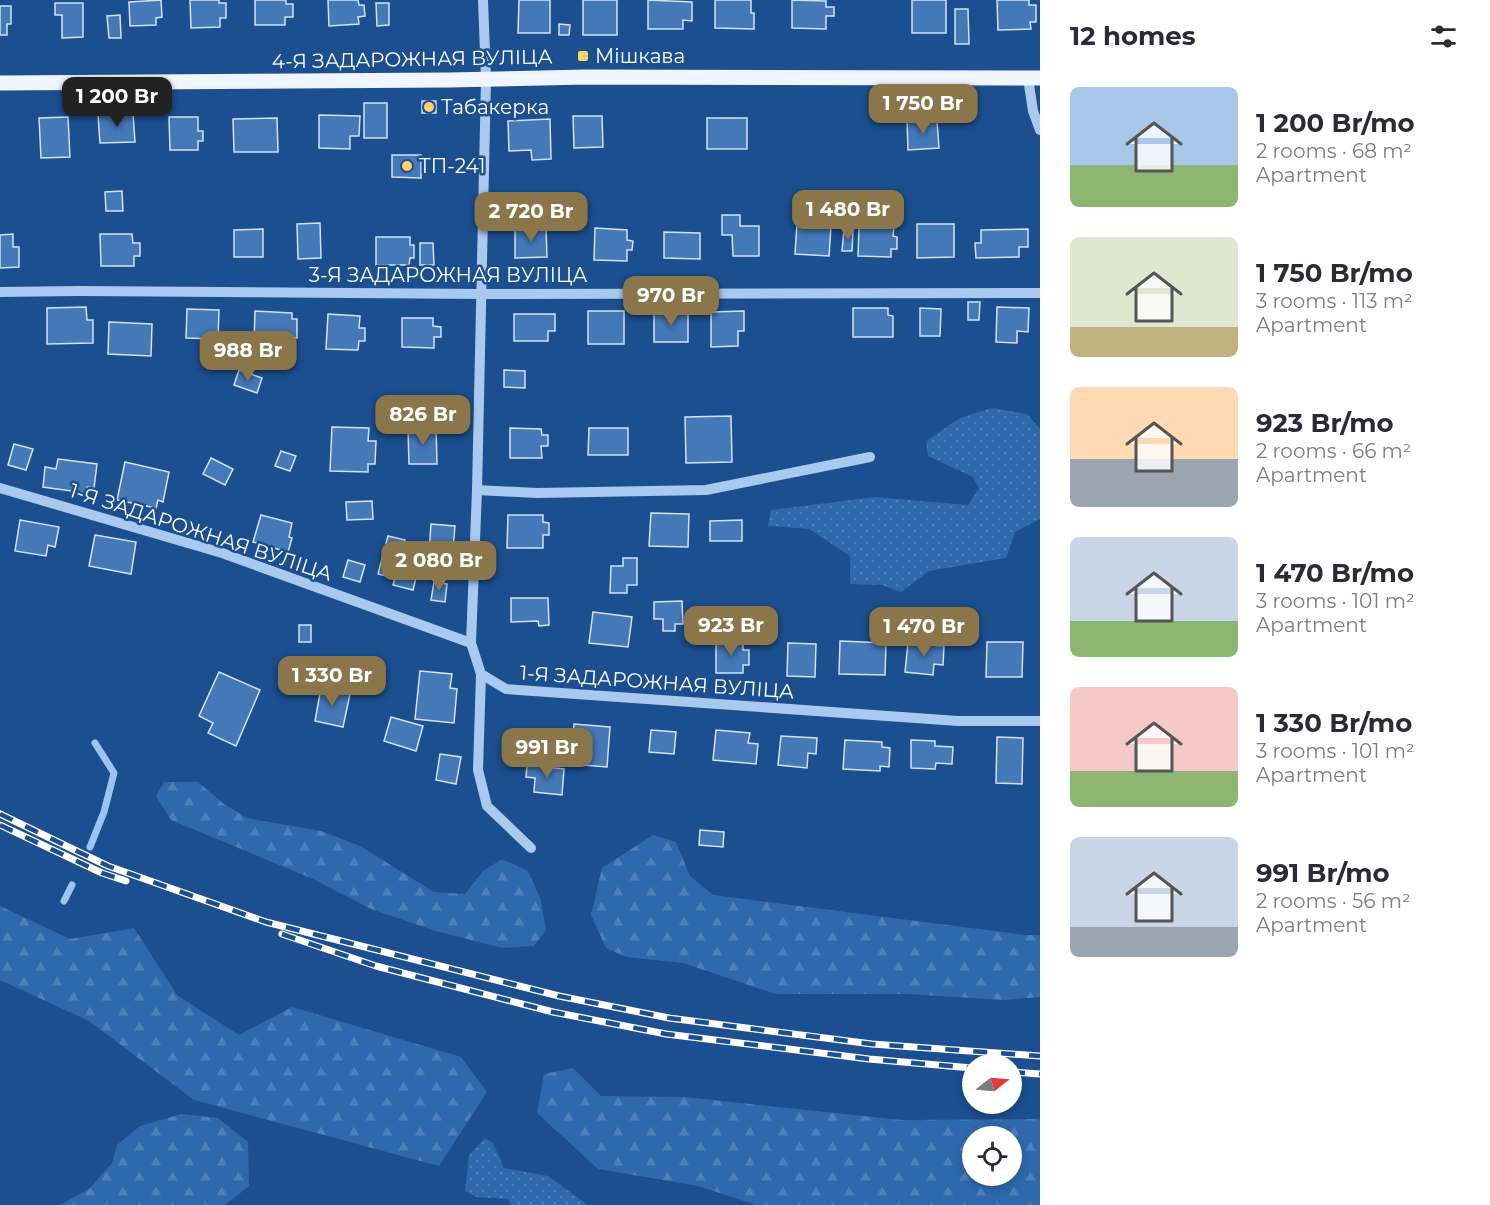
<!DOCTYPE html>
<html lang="en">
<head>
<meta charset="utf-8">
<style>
  :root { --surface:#fff; --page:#f2f2f3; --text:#2b2b33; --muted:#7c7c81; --accent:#8a764a }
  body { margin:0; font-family:Montserrat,sans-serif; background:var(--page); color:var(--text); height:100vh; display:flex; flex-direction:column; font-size:22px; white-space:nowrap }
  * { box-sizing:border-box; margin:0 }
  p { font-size:20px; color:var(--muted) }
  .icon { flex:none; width:33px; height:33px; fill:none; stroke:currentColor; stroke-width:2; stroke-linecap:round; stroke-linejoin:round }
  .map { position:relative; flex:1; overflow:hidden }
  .panel { display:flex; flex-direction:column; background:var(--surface); width:450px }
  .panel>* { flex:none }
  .needle { width:39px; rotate:73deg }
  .fabs { position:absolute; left:962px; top:1054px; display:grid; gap:12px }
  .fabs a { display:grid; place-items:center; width:60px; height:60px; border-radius:50%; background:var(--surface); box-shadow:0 3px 9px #0003; font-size:30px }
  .price { position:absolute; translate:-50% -51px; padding:0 14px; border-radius:12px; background:var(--accent); color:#fff; font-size:20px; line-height:39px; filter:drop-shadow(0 2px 3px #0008) }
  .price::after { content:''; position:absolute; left:50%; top:36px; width:18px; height:14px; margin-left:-9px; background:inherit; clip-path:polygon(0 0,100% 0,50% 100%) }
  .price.on { background:#222; color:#fff }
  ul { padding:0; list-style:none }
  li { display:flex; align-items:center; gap:18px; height:150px; padding:0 30px }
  li span { display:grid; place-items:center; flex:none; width:168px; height:120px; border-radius:9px; color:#555 }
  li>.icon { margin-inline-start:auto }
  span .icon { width:72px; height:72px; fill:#fffc; stroke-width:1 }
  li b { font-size:26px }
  h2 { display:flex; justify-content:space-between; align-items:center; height:72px; padding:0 30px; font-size:26px }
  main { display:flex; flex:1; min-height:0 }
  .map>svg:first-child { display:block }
</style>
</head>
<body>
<main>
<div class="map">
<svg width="1040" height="1205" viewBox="0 0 1040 1205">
  <defs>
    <pattern id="grass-dots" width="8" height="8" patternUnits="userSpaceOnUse" patternTransform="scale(1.5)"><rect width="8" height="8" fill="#2e69ad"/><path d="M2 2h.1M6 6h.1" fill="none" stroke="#4d80b9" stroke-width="1.8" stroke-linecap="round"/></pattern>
    <pattern id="forest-firs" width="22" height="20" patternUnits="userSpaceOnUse" patternTransform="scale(1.5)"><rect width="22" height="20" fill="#2e69ad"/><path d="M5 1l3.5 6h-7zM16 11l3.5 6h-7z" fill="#4d80b9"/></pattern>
  </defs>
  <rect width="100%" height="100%" fill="#1b4f8f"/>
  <g fill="url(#grass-dots)">
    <polygon points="992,408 1027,414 1040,429 1040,519 1015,532 1006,558 929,571 901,592 882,585 850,584 850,556 809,529 768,526 771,510 875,497 968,505 979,488 973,477 928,456 926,441 960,418"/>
    <polygon points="485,1138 493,1143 504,1168 548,1176 588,1205 511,1205 508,1199 476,1197 465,1191 469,1155"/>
  </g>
  <g fill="url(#forest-firs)" fill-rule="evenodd">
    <polygon points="164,782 198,782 224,804 247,818 321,831 360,846 434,892 465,894 483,871 502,859 528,871 541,900 546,930 534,946 502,948 436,931 371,909 313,879 171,820 156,796"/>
    <polygon points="653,835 676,842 690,876 713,895 1025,935 1040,935 1040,997 1006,1000 906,994 775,994 683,963 626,957 606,948 591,915 602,868"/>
    <polygon points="0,906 70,939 134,928 177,995 239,1035 292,1007 461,1057 487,1092 439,1166 194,1100 89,1021 0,980"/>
    <path d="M573 1068 601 1096 684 1097 901 1120 1040 1119V1205H756L698 1186 598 1169 537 1113 544 1074ZM972 1137H1011V1176H972Z"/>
    <polygon points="181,1114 218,1118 248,1142 249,1186 225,1205 60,1205 89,1189 112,1163 117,1145 140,1126"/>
  </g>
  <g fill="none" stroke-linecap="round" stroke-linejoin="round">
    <g stroke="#9cc4f0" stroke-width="7">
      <polyline points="90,847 104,812 114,773 95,743"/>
      <polyline points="64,901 72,885"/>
    </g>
  </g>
  <g fill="#4478b7" stroke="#cfe3fa" stroke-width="1.5">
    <polygon points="161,0 162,17 156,18 156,25 130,26 129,2"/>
    <polygon points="190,0 219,0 219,3 226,3 226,18 220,18 220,27 191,28"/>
    <polygon points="255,0 286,0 286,4 293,4 293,17 285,17 285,25 255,25"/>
    <polygon points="328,0 358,0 359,5 364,5 365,16 358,17 359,24 329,26"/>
    <polygon points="519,0 550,0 550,33 518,33"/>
    <rect x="583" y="0" width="34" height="35"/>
    <polygon points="648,0 692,2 692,21 683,20 683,29 648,29"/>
    <polygon points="715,0 751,0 751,13 754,13 754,29 715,28"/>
    <polygon points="792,0 826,1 826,7 834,7 834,16 826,16 826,29 792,28"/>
    <rect x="912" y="0" width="34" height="33"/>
    <polygon points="997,0 1029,0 1029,5 1036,5 1036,22 1030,22 1031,29 998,30"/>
    <polygon points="55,3 83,3 83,37 62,38 62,15 55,15"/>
    <polygon points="376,3 389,3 389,25 377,26"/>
    <polygon points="0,6 11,6 11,24 7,24 7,35 0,35"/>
    <polygon points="955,9 968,9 969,44 955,44"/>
    <polygon points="120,15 121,38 109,38 107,16"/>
    <polygon points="559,24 570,25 569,35 559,35"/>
    <rect x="422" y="101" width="14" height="12"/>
    <rect x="364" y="103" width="23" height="35"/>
    <polygon points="133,113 135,142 100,143 98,115"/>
    <polygon points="319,115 360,116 359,136 350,136 350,149 319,148"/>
    <polygon points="573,116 602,116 603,147 574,148"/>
    <polygon points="68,117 70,157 41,158 39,118"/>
    <polygon points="169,117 198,117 198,131 203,131 203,141 198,141 198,150 170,150"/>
    <polygon points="277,118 278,152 234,152 233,119"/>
    <rect x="707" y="118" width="40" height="31"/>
    <polygon points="550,119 551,159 532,160 531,150 509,151 508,121"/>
    <polygon points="937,120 939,148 908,150 907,121"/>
    <polygon points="392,155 421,155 421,178 392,177"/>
    <polygon points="122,191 123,211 106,211 105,192"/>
    <polygon points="722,215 740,215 740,226 759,226 759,256 733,256 732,235 722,235"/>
    <polygon points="320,223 321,258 298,259 297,224"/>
    <polygon points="797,223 831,226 829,256 795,254"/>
    <polygon points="917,224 954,224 954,257 917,258"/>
    <polygon points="859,227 894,228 893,236 897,237 897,249 891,249 891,257 858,256"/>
    <polygon points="515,228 546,228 547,257 515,258"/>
    <polygon points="595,228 627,230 627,240 633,241 632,250 627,250 627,261 594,260"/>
    <polygon points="263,229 263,257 234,257 234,230"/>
    <polygon points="1028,229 1028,247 1019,247 1019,257 976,258 975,243 981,243 981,230"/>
    <polygon points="844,230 853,230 852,251 842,251"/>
    <polygon points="664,232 700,233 700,259 664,258"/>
    <polygon points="13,234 13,247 19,247 19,267 0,268 0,235"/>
    <polygon points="100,234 132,234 133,243 140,243 140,256 134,256 134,266 101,266"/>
    <polygon points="376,237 410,237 410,245 414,245 414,258 410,258 409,265 376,265"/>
    <polygon points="420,243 433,243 434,265 420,265"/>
    <polygon points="968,302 980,302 979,320 968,320"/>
    <polygon points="86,307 87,320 93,320 93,343 47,344 47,308"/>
    <polygon points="997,307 1029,308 1028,332 1017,331 1017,343 996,342"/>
    <polygon points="853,308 888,308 888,315 893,316 893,337 853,337"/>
    <polygon points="920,308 941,309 940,336 920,336"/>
    <polygon points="187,309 219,310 218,339 186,338"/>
    <polygon points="255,311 292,313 292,319 297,319 297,338 291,337 291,346 254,345"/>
    <rect x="588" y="311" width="36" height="33"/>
    <polygon points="654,311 688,312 688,342 654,342"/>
    <polygon points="744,311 744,331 738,331 738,346 711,347 711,312"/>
    <polygon points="328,314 360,316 359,328 365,328 365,341 359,341 358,350 326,349"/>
    <polygon points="514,314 555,314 555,331 548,331 548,341 514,341"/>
    <polygon points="402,318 433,318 433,326 441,327 441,337 434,337 434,348 402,347"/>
    <polygon points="109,322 152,324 151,356 108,354"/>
    <polygon points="239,370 262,378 257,393 234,385"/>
    <polygon points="504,370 525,371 525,388 504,387"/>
    <polygon points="731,416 732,462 686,463 685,417"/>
    <polygon points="424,424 436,424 437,464 409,464 408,430 424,430"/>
    <polygon points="332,427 369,428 368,441 376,441 375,464 368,464 368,472 330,471"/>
    <polygon points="510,428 541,429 542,435 548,435 548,446 541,446 542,458 510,458"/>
    <polygon points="589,428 628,428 628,455 588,455"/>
    <polygon points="14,444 33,449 26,470 8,465"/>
    <polygon points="281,451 296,456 290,471 275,466"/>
    <polygon points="211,458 233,469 225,485 203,474"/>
    <polygon points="58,459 97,464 94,488 87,487 86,493 43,487 45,467 56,469"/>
    <polygon points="125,462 169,472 163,502 158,500 156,508 117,500"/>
    <polygon points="372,501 373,519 347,520 346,502"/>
    <polygon points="651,513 689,514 688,547 649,546"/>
    <polygon points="261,515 292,523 289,537 292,538 288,552 253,542"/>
    <polygon points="508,515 543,515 543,522 549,523 549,535 543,535 543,548 507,548"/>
    <polygon points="20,520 59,527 55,547 48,545 46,556 15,551"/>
    <polygon points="742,520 742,541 710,541 710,521"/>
    <polygon points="431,524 455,526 452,560 445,559 445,562 431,561 431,553 429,553"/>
    <polygon points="95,535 136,542 131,574 89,566"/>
    <polygon points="388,536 405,540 404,544 412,546 409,555 421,558 413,590 393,585 395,578 378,574"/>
    <polygon points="623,558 637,558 637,585 627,585 627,593 610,593 611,566 623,566"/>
    <polygon points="348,560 365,565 360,582 343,577"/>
    <polygon points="434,582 447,584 445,602 431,600"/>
    <polygon points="511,598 548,598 549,625 539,626 538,621 511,622"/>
    <polygon points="682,601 683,624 675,624 675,631 663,631 663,619 654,619 654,602"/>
    <polygon points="593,612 632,617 628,647 589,643"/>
    <rect x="299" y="625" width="12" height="17"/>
    <polygon points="716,640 743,640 743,650 749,650 749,665 743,665 743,673 716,673"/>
    <polygon points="840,641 886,643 885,675 839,674"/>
    <polygon points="987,642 1023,642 1022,677 986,677"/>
    <polygon points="788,643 816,644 815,677 787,676"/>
    <polygon points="908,643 944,646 943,665 934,664 933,675 905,672"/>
    <polygon points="420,671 452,674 450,688 457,689 454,723 415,719"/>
    <polygon points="219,672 260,690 236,746 208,733 213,723 199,716"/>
    <polygon points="321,688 350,694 343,727 315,721"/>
    <polygon points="391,717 423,726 416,751 384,741"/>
    <polygon points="574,724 610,727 607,767 571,764"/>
    <polygon points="651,730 676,732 674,754 649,752"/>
    <polygon points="716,730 750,733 748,743 758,744 756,764 713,760"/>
    <polygon points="781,736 817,738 816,754 808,753 807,768 778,765"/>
    <polygon points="997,737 1023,738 1022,784 996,783"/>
    <polygon points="845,740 882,742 882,747 890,748 889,767 880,766 880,771 843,769"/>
    <polygon points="911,740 935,741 935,746 953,747 952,764 936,763 935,769 911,768"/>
    <polygon points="440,754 461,757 456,784 436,780"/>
    <polygon points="527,765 564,769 562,795 534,792 535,778 526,777"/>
    <polygon points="700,830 724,832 723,847 699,845"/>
  </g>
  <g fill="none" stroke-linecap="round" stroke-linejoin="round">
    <g stroke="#a9c9ee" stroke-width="10">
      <polyline points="1028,78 1033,111 1040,130"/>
      <polyline points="0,292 79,291 482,294 1040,293"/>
      <polyline points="0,488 222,553 471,643 481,674 506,689 958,721 1040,721"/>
      <polyline points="477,490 537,493 706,490 870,457"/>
      <polyline points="471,643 477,490 486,79 483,0"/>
      <polyline points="481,674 478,770 487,806 531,848"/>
    </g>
    <polyline stroke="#f0f6ff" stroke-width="15" points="0,83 449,80 586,77 1040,78"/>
    <defs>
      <g id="rail">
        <polyline points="0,814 108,866 266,922 559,996 669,1018 872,1044 1040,1056"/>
        <polyline points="0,825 102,873 126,881"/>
        <polyline points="282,934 376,966 553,1012 666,1034 869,1059 972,1068"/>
        <polyline points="1011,1072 1040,1074"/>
      </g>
    </defs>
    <use href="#rail" stroke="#fff" stroke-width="7"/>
    <use href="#rail" stroke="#1b4f8f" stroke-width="4.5" stroke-dasharray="14" stroke-linecap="butt"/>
  </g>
  <g fill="#ffd166" stroke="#1b4f8f" stroke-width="2">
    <rect x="577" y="50" width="12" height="12" rx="3"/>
    <circle cx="429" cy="107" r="6"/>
    <circle cx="407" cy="166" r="6"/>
  </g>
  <g text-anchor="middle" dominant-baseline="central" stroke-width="5" stroke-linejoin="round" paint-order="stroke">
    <g font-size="20" fill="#fff" stroke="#1b4f8f" text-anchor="start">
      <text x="595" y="56">Мішкава</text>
      <text x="441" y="107">Табакерка</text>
      <text x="419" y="166">ТП-241</text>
    </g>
    <g font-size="20" fill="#fff" stroke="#1b4f8f">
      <text transform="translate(412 59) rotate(-1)">4-Я ЗАДАРОЖНАЯ ВУЛІЦА</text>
      <text x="448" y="275">3-Я ЗАДАРОЖНАЯ ВУЛІЦА</text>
      <text transform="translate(201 532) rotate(18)">1-Я ЗАДАРОЖНАЯ ВУЛІЦА</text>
      <text transform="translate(657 682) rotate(4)">1-Я ЗАДАРОЖНАЯ ВУЛІЦА</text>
    </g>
  </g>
</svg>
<div class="fabs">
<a><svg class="needle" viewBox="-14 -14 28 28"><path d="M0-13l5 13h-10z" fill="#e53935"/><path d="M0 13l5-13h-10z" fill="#7c7c81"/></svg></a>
<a><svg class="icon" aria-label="locate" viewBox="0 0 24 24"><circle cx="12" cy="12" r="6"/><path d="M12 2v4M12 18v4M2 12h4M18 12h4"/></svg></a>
</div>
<b class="price on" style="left:117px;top:128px">1 200 Br</b>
<b class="price" style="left:923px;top:135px">1 750 Br</b>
<b class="price" style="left:848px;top:241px">1 480 Br</b>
<b class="price" style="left:531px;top:243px">2 720 Br</b>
<b class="price" style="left:671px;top:327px">970 Br</b>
<b class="price" style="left:248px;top:382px">988 Br</b>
<b class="price" style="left:423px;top:446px">826 Br</b>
<b class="price" style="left:439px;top:592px">2 080 Br</b>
<b class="price" style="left:731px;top:657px">923 Br</b>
<b class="price" style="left:924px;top:658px">1 470 Br</b>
<b class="price" style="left:332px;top:707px">1 330 Br</b>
<b class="price" style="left:547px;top:779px">991 Br</b>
</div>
<section class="panel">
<h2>12 homes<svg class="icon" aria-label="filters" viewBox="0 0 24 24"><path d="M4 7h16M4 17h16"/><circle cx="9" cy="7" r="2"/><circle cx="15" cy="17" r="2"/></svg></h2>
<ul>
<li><span style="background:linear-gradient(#a9c7e8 65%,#8fb573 0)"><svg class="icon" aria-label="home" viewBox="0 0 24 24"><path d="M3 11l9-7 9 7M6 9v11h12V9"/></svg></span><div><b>1 200 Br/mo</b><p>2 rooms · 68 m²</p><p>Apartment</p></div></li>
<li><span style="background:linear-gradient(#dfe7d0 75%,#c2b280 0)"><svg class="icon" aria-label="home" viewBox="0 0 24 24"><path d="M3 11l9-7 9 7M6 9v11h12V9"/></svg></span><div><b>1 750 Br/mo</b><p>3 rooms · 113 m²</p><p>Apartment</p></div></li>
<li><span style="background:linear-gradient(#ffd9b3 60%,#9aa5b1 0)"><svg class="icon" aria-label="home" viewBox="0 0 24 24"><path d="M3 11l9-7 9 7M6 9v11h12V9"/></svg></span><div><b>923 Br/mo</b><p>2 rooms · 66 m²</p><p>Apartment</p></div></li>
<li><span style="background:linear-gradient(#c9d6e8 70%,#8fb573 0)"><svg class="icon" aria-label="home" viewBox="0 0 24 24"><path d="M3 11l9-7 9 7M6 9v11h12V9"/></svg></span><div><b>1 470 Br/mo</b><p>3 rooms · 101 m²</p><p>Apartment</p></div></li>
<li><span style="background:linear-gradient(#f6c9c9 70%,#8fb573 0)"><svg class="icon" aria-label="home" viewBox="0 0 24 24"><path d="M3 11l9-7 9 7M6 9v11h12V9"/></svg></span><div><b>1 330 Br/mo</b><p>3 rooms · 101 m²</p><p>Apartment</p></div></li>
<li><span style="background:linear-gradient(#c9d6e8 75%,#9aa5b1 0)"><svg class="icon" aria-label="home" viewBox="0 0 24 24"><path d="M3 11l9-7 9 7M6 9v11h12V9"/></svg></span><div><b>991 Br/mo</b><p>2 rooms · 56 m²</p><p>Apartment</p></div></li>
</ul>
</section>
</main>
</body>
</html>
